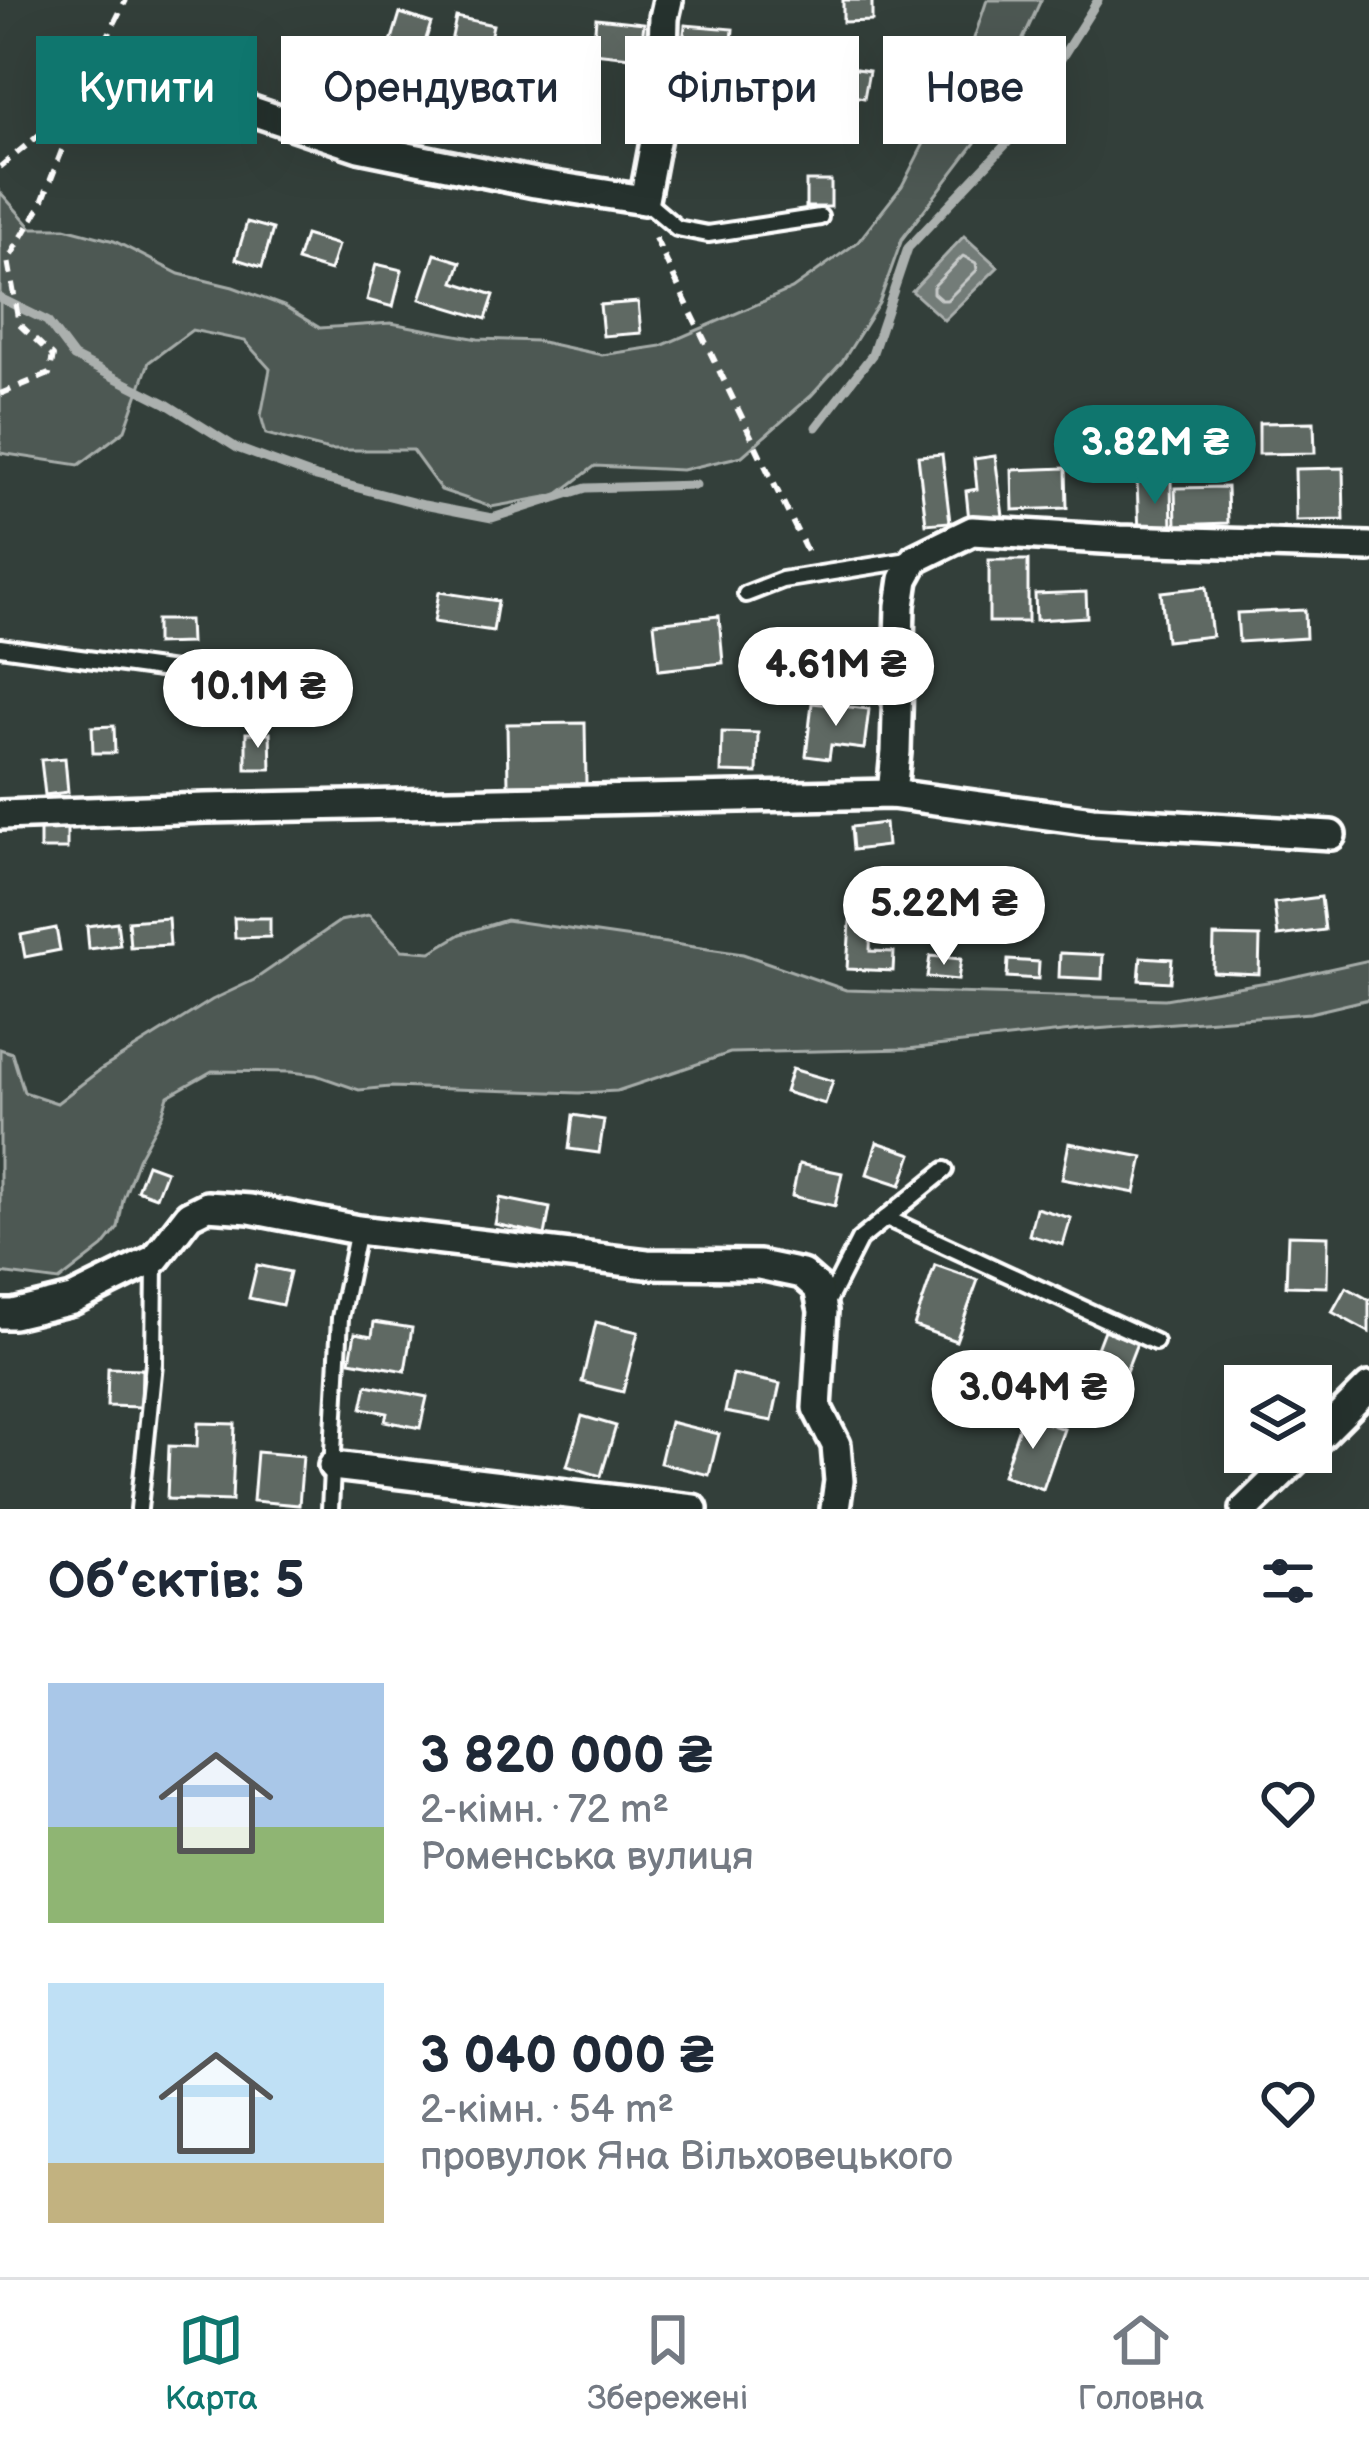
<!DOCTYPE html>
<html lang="uk">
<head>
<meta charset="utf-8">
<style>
  :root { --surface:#fff; --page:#f2f2f3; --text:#1f2937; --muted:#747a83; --line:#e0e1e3; --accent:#0f766e }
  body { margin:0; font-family:"Balsamiq Sans",sans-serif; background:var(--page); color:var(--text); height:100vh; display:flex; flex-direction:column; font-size:45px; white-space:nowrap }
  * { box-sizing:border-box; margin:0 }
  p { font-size:39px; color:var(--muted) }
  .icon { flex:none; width:66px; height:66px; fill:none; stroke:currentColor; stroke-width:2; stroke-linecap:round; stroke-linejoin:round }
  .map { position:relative; height:1509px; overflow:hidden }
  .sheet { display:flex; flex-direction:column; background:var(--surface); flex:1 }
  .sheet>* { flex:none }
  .guide { position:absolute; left:36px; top:36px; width:1299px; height:108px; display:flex; gap:24px }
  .tools { position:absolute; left:1224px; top:1365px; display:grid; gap:24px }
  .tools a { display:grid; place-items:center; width:108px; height:108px; border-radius:0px; background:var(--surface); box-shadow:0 12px 48px #0002; font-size:60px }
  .price { position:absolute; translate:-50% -102px; padding:0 27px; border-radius:42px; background:#fff; color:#222; font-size:39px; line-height:78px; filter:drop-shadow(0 3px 6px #0008) }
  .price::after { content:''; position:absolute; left:50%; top:72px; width:36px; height:27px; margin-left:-18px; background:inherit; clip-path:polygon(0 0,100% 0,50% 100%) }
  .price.active { background:var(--accent); color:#fff }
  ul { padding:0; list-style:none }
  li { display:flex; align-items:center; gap:36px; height:300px; padding:0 48px }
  li span { display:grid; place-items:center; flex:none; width:336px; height:240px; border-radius:0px; color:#555 }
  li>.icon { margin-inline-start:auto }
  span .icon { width:144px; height:144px; fill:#fffc; stroke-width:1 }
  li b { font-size:51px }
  h2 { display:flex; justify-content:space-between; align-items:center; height:144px; padding:0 48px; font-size:51px }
  .tag { padding:0 42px; border-radius:0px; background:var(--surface); box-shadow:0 12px 48px #0002; font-size:42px; line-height:108px }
  .tag.active { background:var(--accent); color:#fff }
  .tabs { display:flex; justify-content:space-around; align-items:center; height:168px; border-top:3px solid var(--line); background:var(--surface); font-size:33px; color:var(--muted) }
  .tabs a { display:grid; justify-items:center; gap:6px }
  .tabs .active { color:var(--accent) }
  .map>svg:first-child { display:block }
</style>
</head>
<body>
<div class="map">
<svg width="1369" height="1509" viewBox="0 0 1369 1509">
  <rect width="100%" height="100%" fill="#333f3a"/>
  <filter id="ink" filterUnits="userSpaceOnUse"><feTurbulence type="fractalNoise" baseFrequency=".00833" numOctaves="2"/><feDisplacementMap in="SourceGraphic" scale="24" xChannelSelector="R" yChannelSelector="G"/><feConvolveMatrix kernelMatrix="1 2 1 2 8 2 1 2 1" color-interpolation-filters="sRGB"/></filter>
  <g filter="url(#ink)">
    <g fill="#4d5853" stroke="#a6aca9" stroke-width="3">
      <polygon points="987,0 1041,0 975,143 902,239 879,303 842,362 811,396 742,456 682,470 595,466 557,495 491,507 441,490 412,450 329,450 266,434 261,416 270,369 245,341 192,330 149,362 125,430 79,465 0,453 0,192 32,228 65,228 114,241 179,274 233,287 284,306 320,328 391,323 478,339 537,341 602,355 661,346 792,289 858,242 902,186 966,62"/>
      <polygon points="369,915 402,950 431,952 461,934 506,920 743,954 846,990 1165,999 1279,980 1369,960 1369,999 1310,1013 1081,1030 908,1049 730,1053 617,1091 579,1093 390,1087 359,1090 316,1075 291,1072 212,1071 168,1096 162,1115 138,1159 123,1200 118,1228 103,1247 59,1281 0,1273 0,1049 12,1053 24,1092 57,1103 100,1070 212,1000 254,980 340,921"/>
    </g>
    <polygon fill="#737b78" stroke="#abb0ae" stroke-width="3" points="964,236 998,267 944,320 912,291"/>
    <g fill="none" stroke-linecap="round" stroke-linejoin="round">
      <polygon stroke="#c7cac9" stroke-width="3" points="963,256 976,263 977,270 947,300 941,300 933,293 933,287"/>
      <g stroke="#abb0ae" stroke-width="9">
        <polyline points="0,298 47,321 74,357 165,403 237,448 316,477 424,505 492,518 586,488 696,485"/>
        <polyline points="816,427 872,355 908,248 1010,140 1098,0"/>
      </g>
    </g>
    <g fill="#5f6964" stroke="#fff" stroke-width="3">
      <polygon points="843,0 872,0 872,21 843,22"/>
      <polygon points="400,13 431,23 420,58 389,49"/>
      <polygon points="456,17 493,25 484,65 448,57"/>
      <polygon points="596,18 644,23 640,58 593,53"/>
      <polygon points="685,25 733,29 730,65 681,60"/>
      <polygon points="831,65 869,71 864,98 826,91"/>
      <polygon points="696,87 736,92 733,119 693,114"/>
      <polygon points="781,89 824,95 820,125 777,119"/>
      <rect x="806" y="181" width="25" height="26"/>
      <polygon points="247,222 273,229 262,267 236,259"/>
      <polygon points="305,235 338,245 330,271 297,261"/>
      <polygon points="435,254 461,262 454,282 494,295 486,319 420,299"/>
      <polygon points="376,264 402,270 393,307 367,300"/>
      <polygon points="638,302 641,333 603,336 600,305"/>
      <polygon points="1162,418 1170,465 1132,472 1124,425"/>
      <polygon points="1314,422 1315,453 1259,454 1259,423"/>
      <polygon points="942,454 950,522 926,524 918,456"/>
      <polygon points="995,456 1003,516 969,520 966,491 977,489 974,459"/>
      <polygon points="1066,468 1067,508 1013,510 1012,470"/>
      <polygon points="1343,468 1344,520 1296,521 1295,469"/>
      <polygon points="1171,480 1172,533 1139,533 1137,481"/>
      <polygon points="1227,487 1228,523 1176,525 1175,488"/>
      <rect x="989" y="560" width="39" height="62"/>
      <polygon points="1206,587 1212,636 1166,641 1161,592"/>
      <polygon points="439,592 498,601 493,631 434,622"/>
      <polygon points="1086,592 1087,617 1036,620 1035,594"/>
      <polygon points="1305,610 1306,638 1239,642 1237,613"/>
      <polygon points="719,616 723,663 659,670 654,623"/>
      <polygon points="156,620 189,620 190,643 156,644"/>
      <polygon points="847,644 853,675 827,680 822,648"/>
      <polygon points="231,653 262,659 258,681 227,674"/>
      <polygon points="812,703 869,709 864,749 831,745 829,759 806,756"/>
      <polygon points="585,723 586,784 508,785 507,724"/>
      <polygon points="114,726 115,753 93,753 92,727"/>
      <polygon points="722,732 758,733 757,773 721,772"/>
      <polygon points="246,733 270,733 271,769 246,769"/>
      <polygon points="65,758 68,792 45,795 41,760"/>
      <rect x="40" y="823" width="27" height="26"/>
      <polygon points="885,823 887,846 853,850 851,827"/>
      <polygon points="1321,897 1325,930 1278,936 1274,903"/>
      <polygon points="168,918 170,945 130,947 128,921"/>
      <polygon points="234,918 270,918 270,937 235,938"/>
      <polygon points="117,922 120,945 89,949 87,926"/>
      <polygon points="850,922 871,923 870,951 894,952 893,971 847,969"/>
      <polygon points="56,928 60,950 25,957 21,935"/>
      <polygon points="1214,936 1260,937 1259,974 1213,972"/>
      <polygon points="1060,953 1103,955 1102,979 1059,977"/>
      <polygon points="930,956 961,959 958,980 927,977"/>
      <polygon points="1141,957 1172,959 1170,982 1139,980"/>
      <polygon points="1008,960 1039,962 1038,979 1007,977"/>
      <polygon points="792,1069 833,1081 825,1104 785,1092"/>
      <polygon points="573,1115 604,1120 599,1153 569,1149"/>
      <polygon points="877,1142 912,1154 901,1185 867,1174"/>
      <polygon points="1069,1143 1143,1157 1135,1193 1062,1179"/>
      <polygon points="147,1164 166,1171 156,1197 137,1190"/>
      <polygon points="799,1164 842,1173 835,1206 792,1196"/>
      <polygon points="500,1198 550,1208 545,1235 495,1224"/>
      <polygon points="1036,1208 1071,1218 1063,1245 1029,1235"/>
      <polygon points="1288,1235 1328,1236 1327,1287 1286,1286"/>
      <polygon points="257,1265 290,1272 282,1305 249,1298"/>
      <polygon points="935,1265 978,1280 956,1341 914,1326"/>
      <polygon points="1346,1287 1369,1300 1369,1332 1332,1312"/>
      <polygon points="374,1322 412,1328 405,1371 350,1361 355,1333 372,1336"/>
      <polygon points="596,1322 638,1332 623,1392 582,1382"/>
      <polygon points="1104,1330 1137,1343 1116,1397 1083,1385"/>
      <polygon points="108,1368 142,1369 141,1407 107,1406"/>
      <polygon points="733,1374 780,1384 772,1421 725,1412"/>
      <polygon points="367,1385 427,1397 420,1428 385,1421 387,1413 362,1408"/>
      <polygon points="1023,1415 1064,1429 1043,1489 1003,1475"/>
      <polygon points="582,1416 616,1426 601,1476 567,1466"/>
      <polygon points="670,1422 719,1434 709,1475 660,1463"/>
      <polygon points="198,1423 235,1424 232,1501 167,1499 169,1446 197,1447"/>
      <polygon points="257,1452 303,1456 299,1505 253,1501"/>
    </g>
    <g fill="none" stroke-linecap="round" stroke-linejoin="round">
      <defs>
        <g id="service">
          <polyline points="644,200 677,228 708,234 820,217"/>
          <polyline points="746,594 782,580 915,559"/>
          <polyline points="0,647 196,674"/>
          <polyline points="886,1218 1155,1342"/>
          <polyline points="825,1307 859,1240 945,1170"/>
          <polyline points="139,1509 154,1363 155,1259"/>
          <polyline points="330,1509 340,1318 358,1230"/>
        </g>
        <g id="minor">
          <polyline points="145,75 359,147 535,183 644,200 661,110 664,18 668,0"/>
          <polyline points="892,794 896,752 900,606 904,579 915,559 972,531 1120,540 1369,547"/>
          <polyline points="0,815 205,808 892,794 1092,821 1331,835"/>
          <polyline points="0,1314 13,1314 72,1300 155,1259 189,1215 207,1206 250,1209 358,1230 647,1264 759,1265 802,1274 818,1288 823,1311 817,1408 836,1445 839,1481 835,1509"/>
          <polyline points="1311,1445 1369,1387"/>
          <polyline points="333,1466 693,1509"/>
          <polyline points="1245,1509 1303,1452"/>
        </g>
      </defs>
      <use href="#service" stroke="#fff" stroke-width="22"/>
      <use href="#minor" stroke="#fff" stroke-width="36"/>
      <g stroke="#fff" stroke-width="6" stroke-dasharray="12 9" stroke-linecap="butt">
        <polyline points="98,56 122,66"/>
        <polyline points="0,167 81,101 98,56 126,0"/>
        <polyline points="655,238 809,556"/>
        <polyline points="0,394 49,374 53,356 19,324 8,260 41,205 81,101"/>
      </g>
      <use href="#service" stroke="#26332d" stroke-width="14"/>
      <use href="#minor" stroke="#26332d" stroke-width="27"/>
    </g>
  </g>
</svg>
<div class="tools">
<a><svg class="icon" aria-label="layers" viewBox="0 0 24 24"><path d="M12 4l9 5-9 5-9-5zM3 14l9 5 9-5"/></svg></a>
</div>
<b class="price active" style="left:1155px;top:507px">3.82M ₴</b>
<b class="price" style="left:836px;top:729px">4.61M ₴</b>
<b class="price" style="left:258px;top:751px">10.1M ₴</b>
<b class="price" style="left:944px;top:968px">5.22M ₴</b>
<b class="price" style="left:1033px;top:1452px">3.04M ₴</b>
<div class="guide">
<a class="tag active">Купити</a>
<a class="tag">Орендувати</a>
<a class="tag">Фільтри</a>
<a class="tag">Нове</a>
</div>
</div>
<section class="sheet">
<h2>Об’єктів: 5<svg class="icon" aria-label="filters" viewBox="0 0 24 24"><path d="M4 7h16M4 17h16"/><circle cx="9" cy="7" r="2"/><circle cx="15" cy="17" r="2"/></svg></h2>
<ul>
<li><span style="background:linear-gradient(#a9c7e8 60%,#8fb573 0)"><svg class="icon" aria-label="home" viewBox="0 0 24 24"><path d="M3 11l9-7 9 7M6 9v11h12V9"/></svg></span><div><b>3 820 000 ₴</b><p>2-кімн. · 72 m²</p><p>Роменська вулиця</p></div><svg class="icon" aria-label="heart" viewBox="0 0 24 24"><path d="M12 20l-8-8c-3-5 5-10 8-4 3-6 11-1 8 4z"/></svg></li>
<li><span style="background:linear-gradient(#bfe0f5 75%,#c2b280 0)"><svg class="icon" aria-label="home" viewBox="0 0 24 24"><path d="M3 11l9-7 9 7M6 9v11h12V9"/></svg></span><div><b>3 040 000 ₴</b><p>2-кімн. · 54 m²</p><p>провулок Яна Вільховецького</p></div><svg class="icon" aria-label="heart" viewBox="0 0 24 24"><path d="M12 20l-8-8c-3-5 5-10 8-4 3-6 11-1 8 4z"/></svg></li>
</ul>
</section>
<nav class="tabs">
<a class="active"><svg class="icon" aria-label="map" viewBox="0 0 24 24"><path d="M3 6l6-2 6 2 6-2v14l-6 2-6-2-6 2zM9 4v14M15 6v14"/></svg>Карта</a>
<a><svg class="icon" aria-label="saved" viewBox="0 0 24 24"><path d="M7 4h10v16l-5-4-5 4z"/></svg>Збережені</a>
<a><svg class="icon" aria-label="home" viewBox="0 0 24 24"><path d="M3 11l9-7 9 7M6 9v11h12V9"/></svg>Головна</a>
</nav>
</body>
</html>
